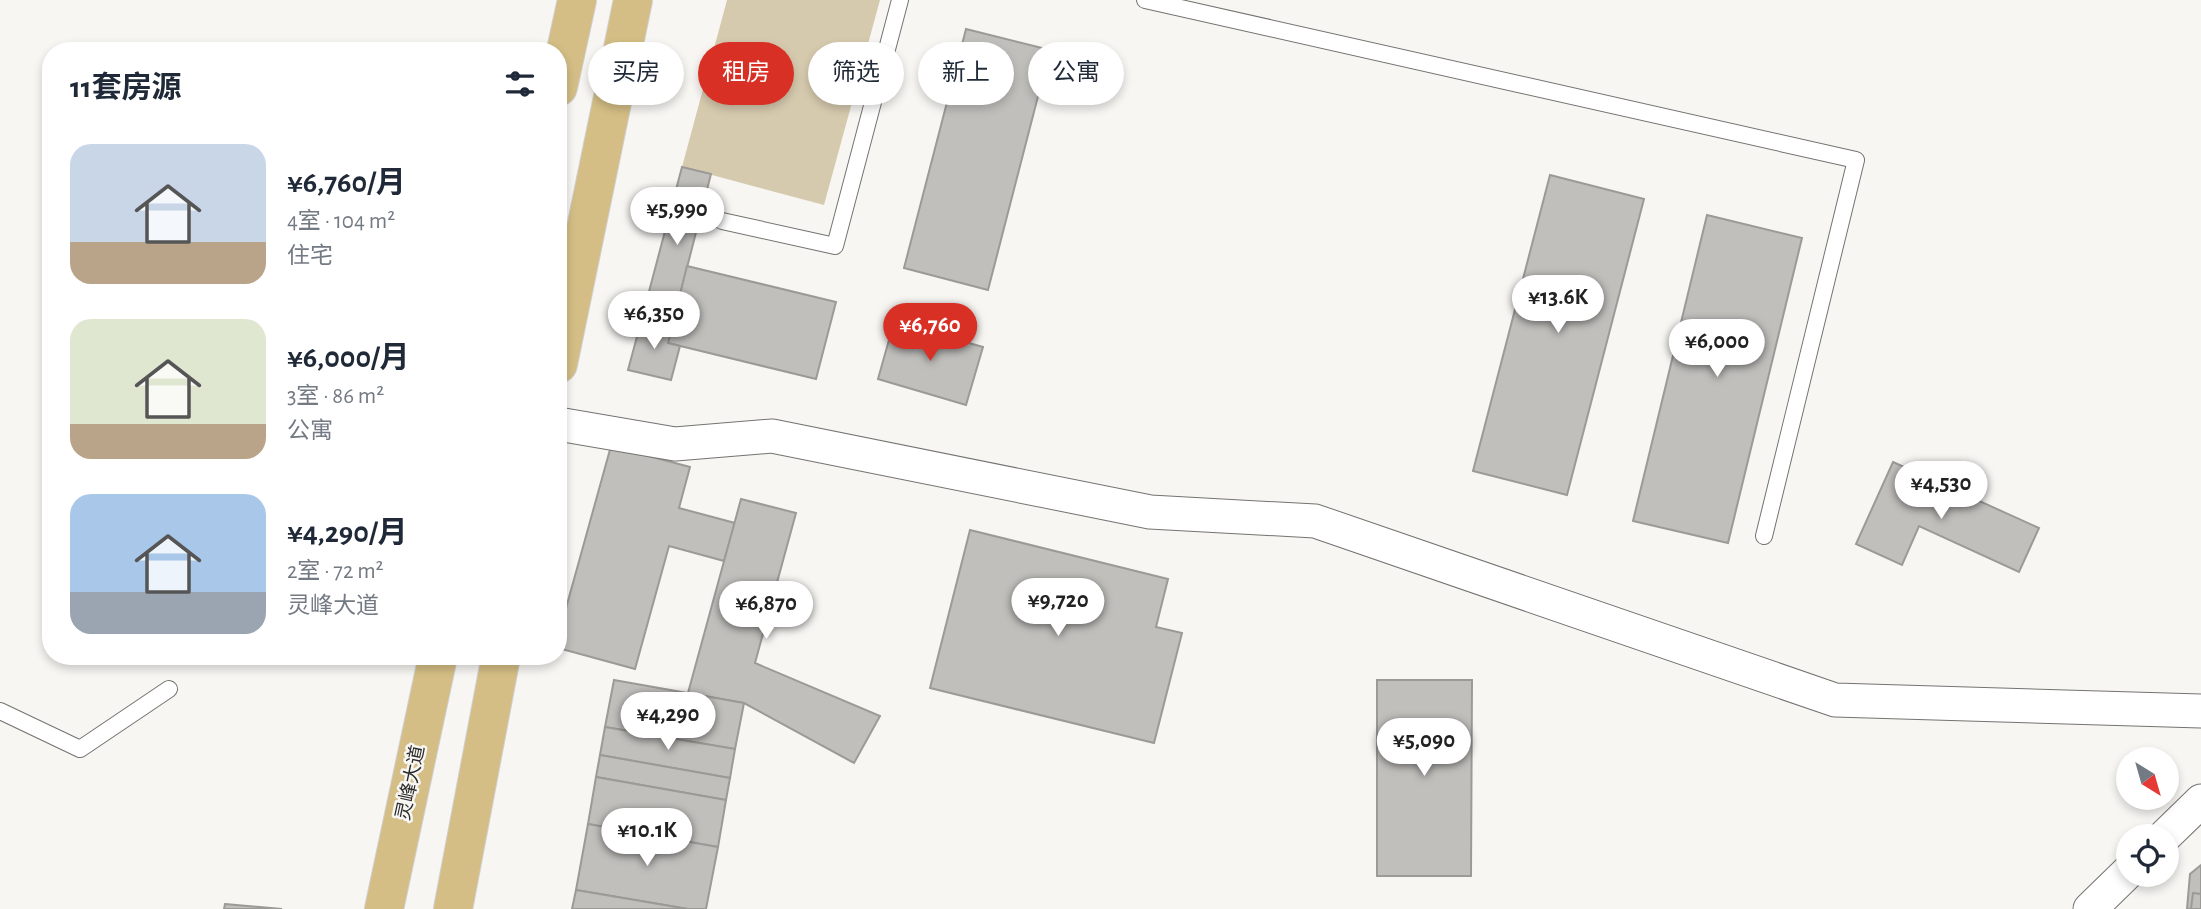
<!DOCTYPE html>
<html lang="zh">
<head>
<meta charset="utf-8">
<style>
  :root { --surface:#fff; --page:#f6f6f7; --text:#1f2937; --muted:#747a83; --accent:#d93025 }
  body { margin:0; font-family:"Alegreya Sans","Noto Sans SC",sans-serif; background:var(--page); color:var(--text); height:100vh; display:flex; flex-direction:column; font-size:26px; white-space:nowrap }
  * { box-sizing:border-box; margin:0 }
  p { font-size:23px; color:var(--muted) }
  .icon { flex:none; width:38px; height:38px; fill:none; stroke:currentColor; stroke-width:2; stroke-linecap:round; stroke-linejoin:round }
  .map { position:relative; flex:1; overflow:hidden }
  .panel { position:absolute; left:42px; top:42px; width:525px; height:623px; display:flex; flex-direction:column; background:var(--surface); border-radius:28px; box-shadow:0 4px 10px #0003 }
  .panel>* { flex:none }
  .hud { position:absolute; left:588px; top:42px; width:665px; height:63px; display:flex; gap:14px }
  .needle { width:46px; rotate:143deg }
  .fabs { position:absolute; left:2116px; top:747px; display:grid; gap:14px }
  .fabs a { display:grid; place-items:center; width:63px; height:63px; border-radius:50%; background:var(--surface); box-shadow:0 4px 10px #0003; font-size:35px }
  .price { position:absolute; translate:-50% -60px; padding:0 16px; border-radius:24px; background:#fff; color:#222; font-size:23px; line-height:46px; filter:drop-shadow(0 2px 4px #0008) }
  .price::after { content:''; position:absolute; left:50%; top:42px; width:21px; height:16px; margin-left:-10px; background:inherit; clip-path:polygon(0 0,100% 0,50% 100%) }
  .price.on { background:var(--accent); color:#fff }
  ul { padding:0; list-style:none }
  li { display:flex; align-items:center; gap:21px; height:175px; padding:0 28px }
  li span { display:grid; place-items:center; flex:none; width:196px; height:140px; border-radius:21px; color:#555 }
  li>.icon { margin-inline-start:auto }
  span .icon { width:84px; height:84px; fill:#fffc; stroke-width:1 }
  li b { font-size:30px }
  h2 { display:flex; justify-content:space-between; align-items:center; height:84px; padding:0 28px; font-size:30px }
  .pill { padding:0 24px; border-radius:32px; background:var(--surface); box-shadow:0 4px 10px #0003; font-size:24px; line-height:63px }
  .pill.on { background:var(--accent); color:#fff }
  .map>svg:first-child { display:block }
</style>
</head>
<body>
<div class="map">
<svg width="2201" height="909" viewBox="0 0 2201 909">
  <rect width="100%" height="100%" fill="#f8f6f3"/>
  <polygon fill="#d6caae" points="727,0 880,0 824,205 682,167"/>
  <g fill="#c0bfbc" stroke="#9b9a97" stroke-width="2">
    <polygon points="966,29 1050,50 988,290 904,268"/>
    <polygon points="682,167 711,174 672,326 642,318"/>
    <polygon points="1550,175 1644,199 1567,495 1473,471"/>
    <polygon points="1707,215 1802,238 1728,543 1633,521"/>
    <polygon points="687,266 836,302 816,379 668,343"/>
    <polygon points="642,318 672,326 668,343 680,346 671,380 628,370"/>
    <polygon points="894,322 983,347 966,405 878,379"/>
    <polygon points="611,446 690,467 679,508 735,523 724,561 669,546 635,669 558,648 558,637"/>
    <polygon points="1893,462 2039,528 2019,572 1919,526 1902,565 1856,544"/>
    <polygon points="741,499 796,513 755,663 880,716 854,763 744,703 688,693"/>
    <polygon points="970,530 1168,579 1156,627 1182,633 1154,743 930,688"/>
    <polygon points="614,680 744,703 735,749 605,727"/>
    <polygon points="1377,680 1472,680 1471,876 1377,876"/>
    <polygon points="605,727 735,749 730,778 600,755"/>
    <polygon points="600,755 730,778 726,800 596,777"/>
    <polygon points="596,777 726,800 718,847 588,824"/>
    <polygon points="588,824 718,847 706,909 688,909 576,890"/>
    <polygon points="2201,865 2201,909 2187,909 2190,874"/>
    <polygon points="576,890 688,909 572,909"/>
    <polygon points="2193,893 2201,894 2201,909 2191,909"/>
    <polygon points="225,904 282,909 224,909"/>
  </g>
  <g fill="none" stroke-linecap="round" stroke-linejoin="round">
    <defs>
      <g id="service">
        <polyline points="1145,0 1856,160 1764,536"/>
        <polyline points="722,221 835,246 900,0"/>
        <polyline points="0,711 80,749 169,689"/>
      </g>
      <g id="minor">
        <polyline points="558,424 675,444 772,436 1150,512 1315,521 1835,700 2201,711"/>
        <polyline points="2165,836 2201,801"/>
        <polyline points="2090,909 2128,872"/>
      </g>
      <g id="primary">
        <polyline points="558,87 577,0"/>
        <polyline points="558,364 633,0"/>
        <polyline points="384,909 438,656"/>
        <polyline points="453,909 501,656"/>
      </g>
    </defs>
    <use href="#service" stroke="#747370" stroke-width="18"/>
    <use href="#minor" stroke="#747370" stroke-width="35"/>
    <use href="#primary" stroke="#d0d0d0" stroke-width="40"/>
    <use href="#service" stroke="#fff" stroke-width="16"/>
    <use href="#minor" stroke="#fff" stroke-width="33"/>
    <use href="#primary" stroke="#d4be85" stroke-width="38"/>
  </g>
  <g text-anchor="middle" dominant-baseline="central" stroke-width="5" stroke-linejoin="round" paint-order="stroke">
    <g font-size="19" fill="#2b2b2a" stroke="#f8f6f3">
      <text transform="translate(411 783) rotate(-78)">灵峰大道</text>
    </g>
  </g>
</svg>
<div class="fabs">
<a><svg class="needle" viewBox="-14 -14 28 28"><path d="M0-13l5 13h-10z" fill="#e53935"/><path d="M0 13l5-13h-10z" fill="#747a83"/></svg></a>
<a><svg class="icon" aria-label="locate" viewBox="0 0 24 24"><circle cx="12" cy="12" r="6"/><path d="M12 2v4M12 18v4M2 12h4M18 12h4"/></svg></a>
</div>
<b class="price" style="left:677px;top:247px">¥5,990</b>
<b class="price" style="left:1558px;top:335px">¥13.6K</b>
<b class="price" style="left:654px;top:351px">¥6,350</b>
<b class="price on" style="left:930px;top:363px">¥6,760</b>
<b class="price" style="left:1717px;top:379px">¥6,000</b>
<b class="price" style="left:1941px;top:521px">¥4,530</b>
<b class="price" style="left:1058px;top:638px">¥9,720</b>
<b class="price" style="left:766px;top:641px">¥6,870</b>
<b class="price" style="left:668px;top:752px">¥4,290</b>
<b class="price" style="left:1424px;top:778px">¥5,090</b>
<b class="price" style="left:647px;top:868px">¥10.1K</b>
<div class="hud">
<a class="pill">买房</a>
<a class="pill on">租房</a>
<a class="pill">筛选</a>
<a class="pill">新上</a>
<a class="pill">公寓</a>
</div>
<section class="panel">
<h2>11套房源<svg class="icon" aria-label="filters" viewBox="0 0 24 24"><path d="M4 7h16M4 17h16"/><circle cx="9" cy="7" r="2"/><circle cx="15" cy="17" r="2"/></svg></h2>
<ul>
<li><span style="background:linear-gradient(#c9d6e8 70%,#b9a48a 0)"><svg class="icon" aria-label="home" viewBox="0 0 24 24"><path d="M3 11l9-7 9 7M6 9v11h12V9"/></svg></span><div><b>¥6,760/月</b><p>4室 · 104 m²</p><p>住宅</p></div></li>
<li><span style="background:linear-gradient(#dfe7d0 75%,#b9a48a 0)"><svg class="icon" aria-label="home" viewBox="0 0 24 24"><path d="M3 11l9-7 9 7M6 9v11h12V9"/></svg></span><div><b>¥6,000/月</b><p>3室 · 86 m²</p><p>公寓</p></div></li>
<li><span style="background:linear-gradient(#a9c7e8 70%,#9aa5b1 0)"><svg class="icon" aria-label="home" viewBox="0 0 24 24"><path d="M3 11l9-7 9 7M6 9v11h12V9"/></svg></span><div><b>¥4,290/月</b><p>2室 · 72 m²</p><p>灵峰大道</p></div></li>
</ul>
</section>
</div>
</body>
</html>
